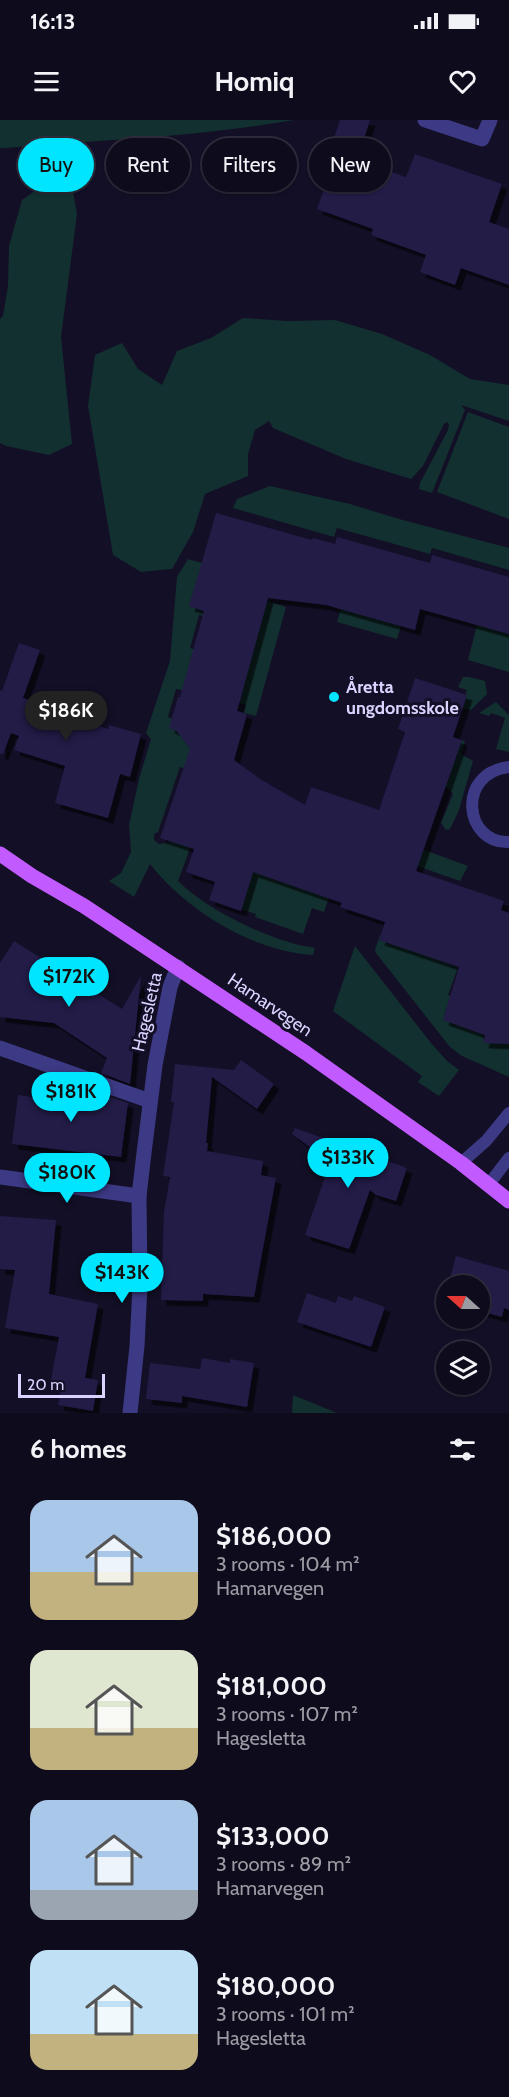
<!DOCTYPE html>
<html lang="en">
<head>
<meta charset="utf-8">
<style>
  :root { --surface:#0e0b1c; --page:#1c1929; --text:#f1f3f6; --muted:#9b9ba3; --line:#2e2b3b; --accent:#00e5ff }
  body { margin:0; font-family:Cabin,sans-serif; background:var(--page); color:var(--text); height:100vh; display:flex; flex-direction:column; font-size:22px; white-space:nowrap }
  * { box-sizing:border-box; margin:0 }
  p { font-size:20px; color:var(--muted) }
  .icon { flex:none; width:33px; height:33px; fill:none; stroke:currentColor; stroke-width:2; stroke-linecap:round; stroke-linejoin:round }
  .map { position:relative; height:1293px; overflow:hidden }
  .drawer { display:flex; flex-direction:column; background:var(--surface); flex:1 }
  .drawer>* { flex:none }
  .banner { position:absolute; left:18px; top:18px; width:474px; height:54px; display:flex; gap:12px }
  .needle { width:39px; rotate:291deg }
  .controls { position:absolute; left:436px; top:1155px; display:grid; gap:12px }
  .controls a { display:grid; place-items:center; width:54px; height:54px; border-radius:50%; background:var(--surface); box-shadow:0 2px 4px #0004,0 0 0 2px var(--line); font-size:30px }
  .scale { position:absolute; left:18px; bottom:15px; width:87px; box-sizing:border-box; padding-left:6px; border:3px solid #d9d4ff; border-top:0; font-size:16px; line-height:21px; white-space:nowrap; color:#d9d4ff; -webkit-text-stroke:4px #130f26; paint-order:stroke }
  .price { position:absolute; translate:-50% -51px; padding:0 14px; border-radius:21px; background:var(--accent); color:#111; font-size:20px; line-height:39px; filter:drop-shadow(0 2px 3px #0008) }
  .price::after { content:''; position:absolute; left:50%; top:36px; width:18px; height:14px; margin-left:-9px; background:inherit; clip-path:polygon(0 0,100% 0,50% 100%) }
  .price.on { background:#222; color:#fff }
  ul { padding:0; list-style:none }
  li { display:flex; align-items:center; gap:18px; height:150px; padding:0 30px }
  li span { display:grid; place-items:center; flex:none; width:168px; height:120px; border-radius:18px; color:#555 }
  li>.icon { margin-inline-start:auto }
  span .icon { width:72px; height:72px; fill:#fffc; stroke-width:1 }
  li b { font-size:26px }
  h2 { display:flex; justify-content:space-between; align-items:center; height:72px; padding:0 30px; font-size:26px }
  .chip { padding:0 21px; border-radius:27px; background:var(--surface); box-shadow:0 2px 4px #0004,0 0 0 2px var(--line); font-size:21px; line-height:54px }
  .chip.on { background:var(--accent); color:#111 }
  .status { display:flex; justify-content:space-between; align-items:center; height:42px; padding:0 30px; background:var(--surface); direction:ltr }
  .status svg { height:16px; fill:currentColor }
  header { display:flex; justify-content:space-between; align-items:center; height:78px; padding:0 30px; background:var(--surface); font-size:27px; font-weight:800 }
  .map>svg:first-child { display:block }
</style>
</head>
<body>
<div class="status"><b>16:13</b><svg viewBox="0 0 49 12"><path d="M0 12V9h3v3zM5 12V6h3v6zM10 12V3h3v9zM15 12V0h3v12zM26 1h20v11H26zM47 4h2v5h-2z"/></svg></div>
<header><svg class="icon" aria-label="menu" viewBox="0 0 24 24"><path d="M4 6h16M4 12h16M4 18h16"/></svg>Homiq<svg class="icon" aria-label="heart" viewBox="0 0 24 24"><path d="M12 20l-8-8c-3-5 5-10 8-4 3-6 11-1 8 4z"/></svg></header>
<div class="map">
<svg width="509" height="1293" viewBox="0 0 509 1293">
  <defs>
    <filter id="shadow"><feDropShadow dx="5.5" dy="5.5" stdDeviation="0" flood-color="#0009"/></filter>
  </defs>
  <rect width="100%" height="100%" fill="#130f26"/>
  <g fill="#12302f">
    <path d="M0 0H294C199 17 102 20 5 28H0Z"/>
    <polygon points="47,62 72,66 77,94 61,217 72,324 49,335 6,326 0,323 0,199 3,196 8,166 9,126 22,80"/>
    <polygon points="243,198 288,201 335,200 382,214 430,235 470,259 509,265 509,301 461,285 465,290 432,373 419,369 420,363 448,310 449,305 447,302 444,304 423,346 411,359 346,339 273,308 269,301 255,310 248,334 248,356 205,374 193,412 172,449 141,452 113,435 88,286 95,235 122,223 138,249 162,265 177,231 211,218"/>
    <polygon points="468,292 509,307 509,399 437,372"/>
    <polygon points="270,366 350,384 399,399 509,428 509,450 432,428 430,434 337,408 334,417 233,388 237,379"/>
    <path d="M188 439 223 449 209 497 199 495 190 528 199 531 187 571 176 569 168 597 183 602 196 630 189 650 180 647 158 712 154 714V720L159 724 167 723 172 717 192 723 178 761C207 790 274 823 315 828L313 835C252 831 187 791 150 744L134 777 109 761 121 753 131 732 129 705 139 659 151 619 146 613 170 541 177 457Z"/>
    <polygon points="264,480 286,487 256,596 244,593 246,585 234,581"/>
    <polygon points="343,482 403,499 397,519 337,502"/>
    <polygon points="478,501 509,509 509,552 468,540"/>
    <polygon points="463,557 469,557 485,561 487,574 471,590 461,588 467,570 458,567"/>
    <polygon points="496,582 509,595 509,632 496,629 505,598 491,593 489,596 479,593"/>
    <polygon points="460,620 465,621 461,634 473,641 459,690 450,709 446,710 441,703 453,674 445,666"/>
    <polygon points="405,723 468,746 460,761 417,746"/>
    <polygon points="252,747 330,774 324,792 312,788 303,814 255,797 256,794 238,788"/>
    <polygon points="380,815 460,842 448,875 451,876 444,896 485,910 483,919 509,920 509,957 462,936 450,927 376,833 375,830"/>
    <polygon points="355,826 431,923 447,941 459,950 439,976 418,962 422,956 333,891"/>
    <polygon points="293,1275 337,1293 292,1293"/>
  </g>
  <g fill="#241b47" filter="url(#shadow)">
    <polygon points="340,0 370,0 361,28 334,18"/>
    <polygon points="337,33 406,57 415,34 502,64 489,102 509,109 509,165 461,148 455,165 420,152 426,135 371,115 373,109 317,89"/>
    <polygon points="216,393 312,420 313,418 335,424 337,417 430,443 432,435 509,457 509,514 420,489 415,510 326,485 268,478 237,591 247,594 234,640 260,659 305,685 311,667 379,690 405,612 398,609 415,558 467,575 453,617 462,620 416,751 504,781 501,790 509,793 509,924 483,923 485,915 443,900 459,847 379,820 385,802 340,787 342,783 253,752 241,791 209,780 215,762 186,752 194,729 160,718 190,629 177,611 169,608 178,577 180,577 204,491 189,486"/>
    <polygon points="19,523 40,530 23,578 47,585 46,589 108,609 109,605 141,614 130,657 120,654 108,698 55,683 65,646 14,630 19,616 11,613 3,634 0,634 0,570 2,571"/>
    <polygon points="14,821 122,889 141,856 130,964 101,953 107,938 54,903 0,897 0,843"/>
    <polygon points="241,940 274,964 257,989 212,957 206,1023 208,1023 207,1031 263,1041 261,1055 276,1058 254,1177 203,1174 203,1181 161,1180 164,1092 170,1057 163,1056 174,982 171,982 175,944 234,950"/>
    <polygon points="42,968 57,973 59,969 91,981 94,972 128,983 121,1037 12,1024 18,975 39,978"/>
    <polygon points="295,1008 407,1048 396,1081 376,1075 370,1070 349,1129 305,1115 327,1051 348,1055 292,1014"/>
    <polygon points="0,1096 56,1100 49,1174 98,1184 85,1258 98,1260 93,1291 58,1285 62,1262 51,1260 59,1217 5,1208 15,1150 0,1149"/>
    <polygon points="456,1136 509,1151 509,1190 504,1188 502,1197 480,1191 480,1166 448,1166"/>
    <polygon points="307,1173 336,1183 338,1176 352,1181 354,1176 385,1187 371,1227 297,1202"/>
    <polygon points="202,1238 230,1243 230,1239 254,1243 247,1287 182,1276 182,1283 146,1279 150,1243 200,1249"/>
  </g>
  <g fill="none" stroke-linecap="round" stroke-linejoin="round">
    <g stroke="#3d3a85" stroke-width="12">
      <path d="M509 647C456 653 464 724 509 722"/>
      <polyline points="461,1043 486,1021 509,993"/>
      <polyline points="489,1064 509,1038"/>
    </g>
    <g stroke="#3d3a85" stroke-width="15">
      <polyline points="425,0 482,19 490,0"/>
      <polyline points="0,928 150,981"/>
      <polyline points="0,1057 139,1076"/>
      <polyline points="130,1293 137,1226 140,1165 139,1076 144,1033 155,945 170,867 178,847"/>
    </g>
    <polyline stroke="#c25bff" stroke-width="15" points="0,734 32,756 84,786 306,933 461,1043 509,1081"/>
  </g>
  <circle fill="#00e5ff" stroke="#130f26" stroke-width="2" cx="334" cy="577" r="6"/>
  <g text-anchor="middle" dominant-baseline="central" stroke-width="6" stroke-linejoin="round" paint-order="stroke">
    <g font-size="18" font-weight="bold" fill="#d9d4ff" stroke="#130f26" text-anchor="start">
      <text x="346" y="567">Åretta<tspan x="346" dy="21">ungdomsskole</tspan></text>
    </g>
    <g font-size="18" fill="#d9d4ff" stroke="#130f26">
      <text transform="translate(270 885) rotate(34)">Hamarvegen</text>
      <text transform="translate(147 892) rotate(-77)">Hagesletta</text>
    </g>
  </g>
</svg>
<div class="controls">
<a><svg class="needle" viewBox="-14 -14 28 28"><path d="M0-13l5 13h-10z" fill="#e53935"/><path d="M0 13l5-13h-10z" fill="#9b9ba3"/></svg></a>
<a><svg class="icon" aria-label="layers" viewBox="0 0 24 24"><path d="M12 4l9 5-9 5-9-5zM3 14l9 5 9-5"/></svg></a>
</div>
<div class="scale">20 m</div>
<b class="price on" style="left:66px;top:622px">$186K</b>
<b class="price" style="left:69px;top:888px">$172K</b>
<b class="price" style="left:71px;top:1003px">$181K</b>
<b class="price" style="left:348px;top:1069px">$133K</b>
<b class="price" style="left:67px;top:1084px">$180K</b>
<b class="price" style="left:122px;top:1184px">$143K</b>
<div class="banner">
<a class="chip on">Buy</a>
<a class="chip">Rent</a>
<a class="chip">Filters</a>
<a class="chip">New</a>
</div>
</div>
<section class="drawer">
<h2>6 homes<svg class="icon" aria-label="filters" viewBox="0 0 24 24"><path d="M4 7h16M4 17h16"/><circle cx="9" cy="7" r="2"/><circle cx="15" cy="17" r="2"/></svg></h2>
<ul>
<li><span style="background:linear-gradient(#a9c7e8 60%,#c2b280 0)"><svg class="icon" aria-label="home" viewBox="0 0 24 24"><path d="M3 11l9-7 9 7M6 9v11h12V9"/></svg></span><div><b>$186,000</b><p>3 rooms · 104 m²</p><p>Hamarvegen</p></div></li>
<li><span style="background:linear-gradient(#dfe7d0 65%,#c2b280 0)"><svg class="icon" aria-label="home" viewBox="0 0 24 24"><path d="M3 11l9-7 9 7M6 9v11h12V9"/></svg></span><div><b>$181,000</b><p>3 rooms · 107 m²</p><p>Hagesletta</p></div></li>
<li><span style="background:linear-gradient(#a9c7e8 75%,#9aa5b1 0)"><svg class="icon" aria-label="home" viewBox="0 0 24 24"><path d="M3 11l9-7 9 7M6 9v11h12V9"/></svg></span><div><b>$133,000</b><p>3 rooms · 89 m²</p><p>Hamarvegen</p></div></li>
<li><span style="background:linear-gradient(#bfe0f5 70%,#c2b280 0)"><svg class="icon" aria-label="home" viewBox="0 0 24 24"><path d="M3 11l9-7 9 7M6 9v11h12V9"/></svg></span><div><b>$180,000</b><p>3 rooms · 101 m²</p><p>Hagesletta</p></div></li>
</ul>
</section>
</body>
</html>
